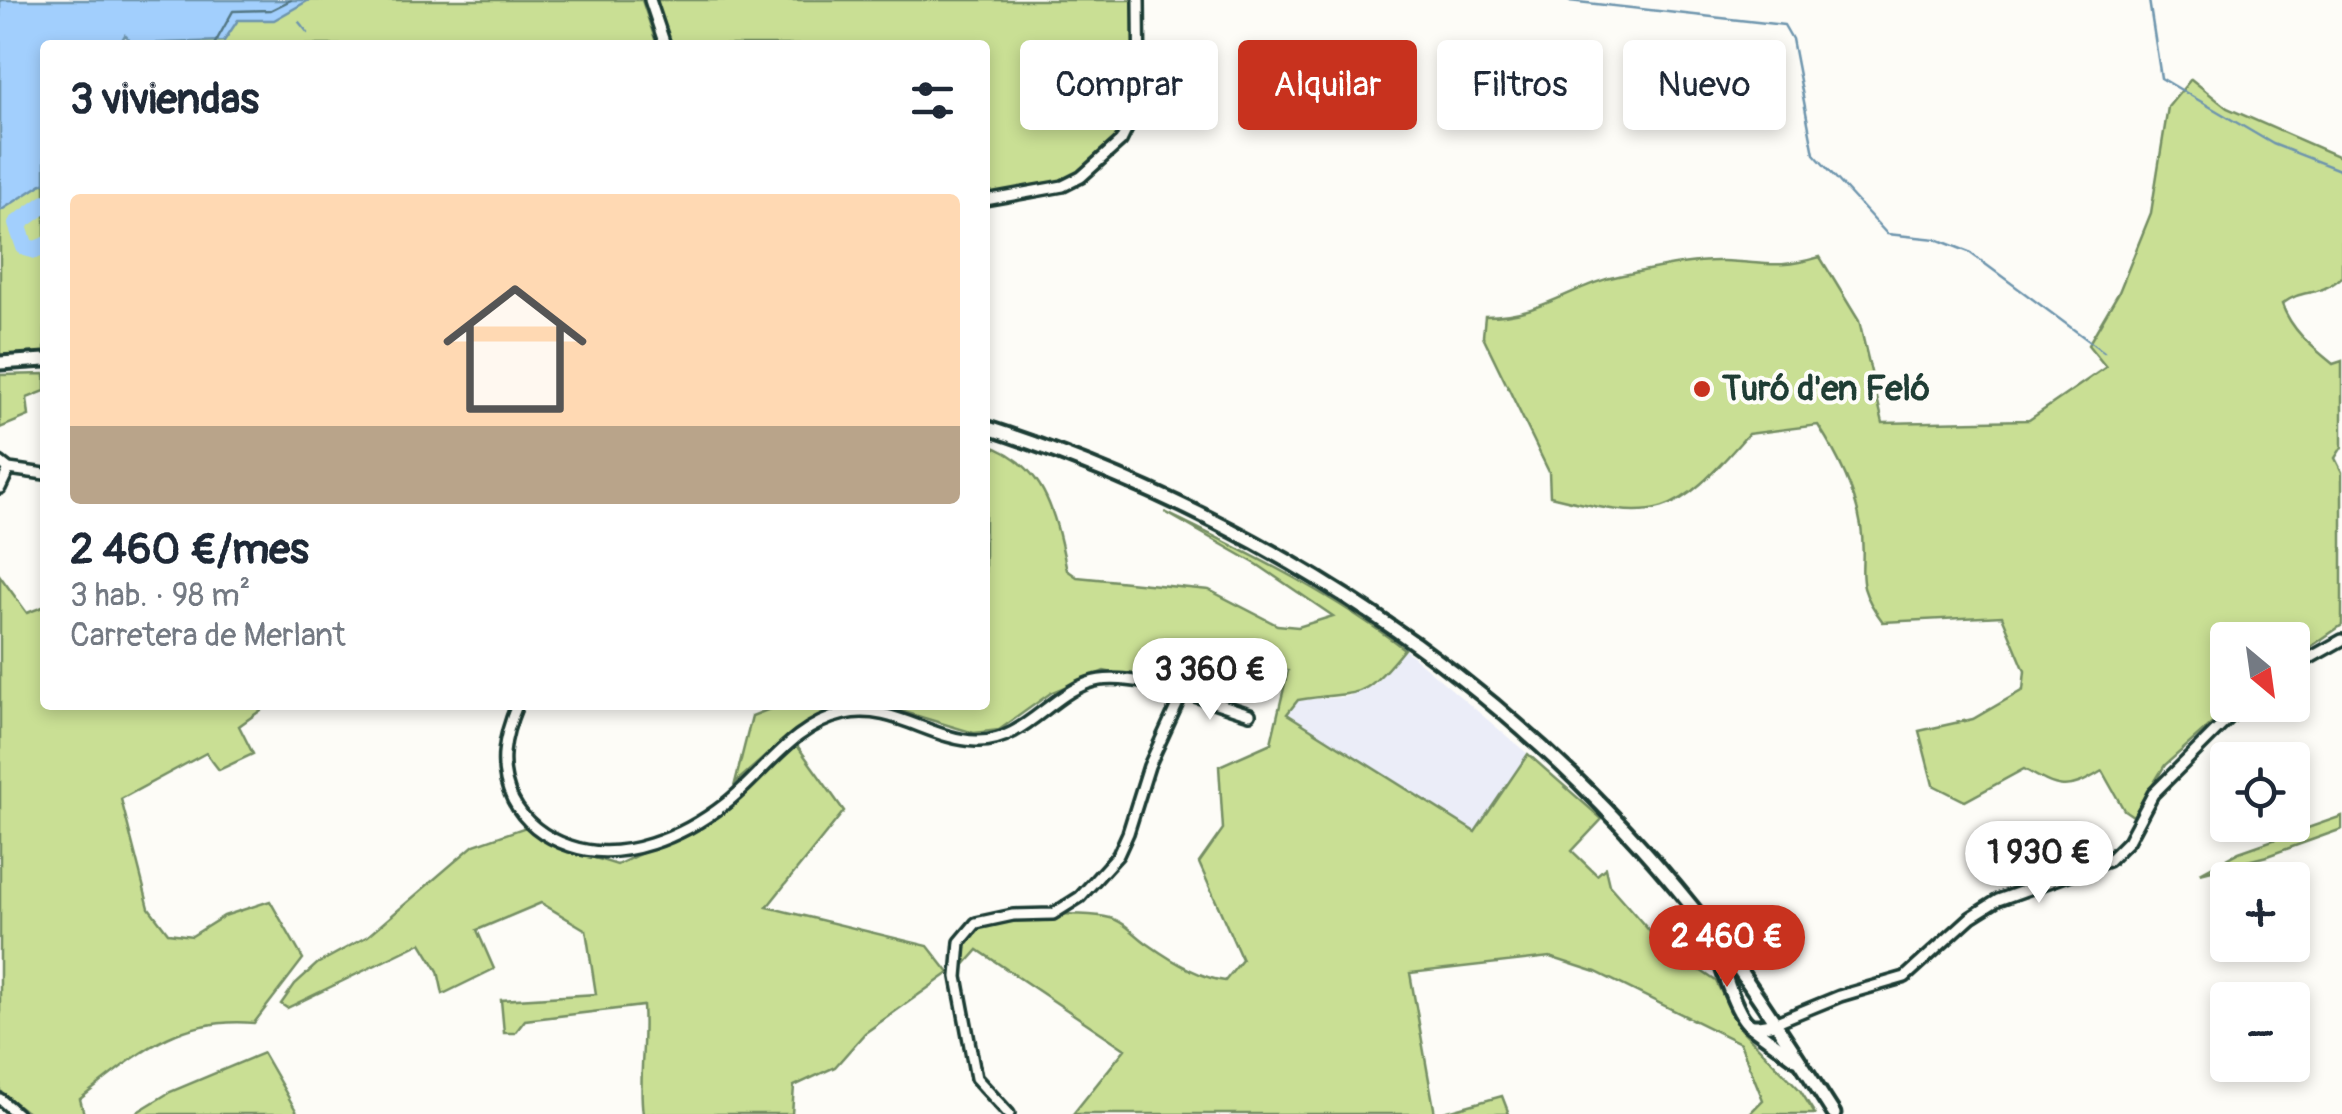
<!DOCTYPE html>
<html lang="es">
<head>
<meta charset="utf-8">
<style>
  :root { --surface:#fff; --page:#f2f2f3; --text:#1f2937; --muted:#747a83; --accent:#c8321e }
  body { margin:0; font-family:Pangolin,sans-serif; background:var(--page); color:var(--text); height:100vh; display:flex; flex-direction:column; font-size:38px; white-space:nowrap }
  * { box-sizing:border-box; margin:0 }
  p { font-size:32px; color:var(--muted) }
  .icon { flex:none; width:55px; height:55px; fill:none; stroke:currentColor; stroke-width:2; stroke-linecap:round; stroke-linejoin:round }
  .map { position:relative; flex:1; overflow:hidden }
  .sheet { position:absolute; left:40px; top:40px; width:950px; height:670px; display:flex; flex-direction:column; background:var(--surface); border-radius:10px; box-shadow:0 5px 15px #0003 }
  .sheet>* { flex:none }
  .banner { position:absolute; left:1020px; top:40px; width:950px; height:90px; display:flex; gap:20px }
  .needle { width:65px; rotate:151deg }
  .buttons { position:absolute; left:2210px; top:622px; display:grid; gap:20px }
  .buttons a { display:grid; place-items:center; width:100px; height:100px; border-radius:10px; background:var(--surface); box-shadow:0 5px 15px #0003; font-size:50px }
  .price { position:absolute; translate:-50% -85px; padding:0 22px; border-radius:35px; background:#fff; color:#222; font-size:32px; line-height:65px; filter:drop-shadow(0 2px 5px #0008) }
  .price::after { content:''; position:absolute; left:50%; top:60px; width:30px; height:22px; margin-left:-15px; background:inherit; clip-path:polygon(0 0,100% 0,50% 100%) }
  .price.on { background:var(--accent); color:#fff }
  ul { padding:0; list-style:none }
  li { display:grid; align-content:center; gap:20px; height:530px; padding:0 30px }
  li span { display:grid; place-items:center; height:310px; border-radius:10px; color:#555 }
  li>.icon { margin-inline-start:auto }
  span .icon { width:180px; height:180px; fill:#fffc; stroke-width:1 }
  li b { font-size:42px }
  h2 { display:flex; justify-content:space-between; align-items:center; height:120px; padding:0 30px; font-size:42px }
  .chip { padding:0 35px; border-radius:10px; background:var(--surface); box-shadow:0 5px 15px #0003; font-size:35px; line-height:90px }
  .chip.on { background:var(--accent); color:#fff }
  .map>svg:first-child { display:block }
</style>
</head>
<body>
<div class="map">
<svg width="2342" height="1114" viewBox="0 0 2342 1114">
  <rect width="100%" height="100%" fill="#fdfcf7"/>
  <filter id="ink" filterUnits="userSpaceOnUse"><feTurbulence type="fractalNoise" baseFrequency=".01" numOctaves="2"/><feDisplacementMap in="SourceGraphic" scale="20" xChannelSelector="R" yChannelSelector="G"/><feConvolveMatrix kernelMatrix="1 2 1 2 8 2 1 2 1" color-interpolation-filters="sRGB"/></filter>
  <g filter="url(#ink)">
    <polygon fill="#ebedf8" points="1404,649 1528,754 1475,832 1286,713 1298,700 1347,697 1375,684"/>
    <g fill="#c9df94" stroke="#748e64" stroke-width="2.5">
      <polygon points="293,0 642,0 657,45 184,45 230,18"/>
      <path d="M655 0H1138C1137 31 1144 71 1136 100 1118 168 1044 192 985 205V45H671Z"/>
      <path d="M2191 79 2227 108 2342 158V277C2316 299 2304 287 2282 304 2291 330 2312 347 2333 364L2342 361V447L2335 458 2342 472V625L2293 659 2292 640H2228V705H2233L2165 765 2133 816 2124 810 2102 771C2066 793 2059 789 2024 769L1965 801 1933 785 1919 731 1973 719 2023 690 2025 671 2002 616 1883 622C1850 578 1868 574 1861 526 1855 489 1838 456 1818 425L1748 434C1673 520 1660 523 1550 496L1549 472 1483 336 1485 316C1544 316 1573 284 1623 275 1654 269 1691 260 1722 261 1764 262 1776 270 1820 257L1859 321 1883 423 2029 420 2106 367 2088 345 2119 292 2151 213 2168 107Z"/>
      <polygon points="45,174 45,353 0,355 0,205"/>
      <polygon points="45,374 45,391 27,398 29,416 0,428 0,375"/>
      <path d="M985 444C1046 463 1055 515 1067 570L1077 577 1209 590 1277 625 1298 627 1333 616 1258 565 1165 512C1248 553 1330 592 1404 649 1359 705 1362 689 1298 700L1287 714 1475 832 1528 754 1602 819 1572 851 1597 875 1605 868 1609 885 1660 943 1716 981 1738 1026 1800 1090 1815 1114H1749L1763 1100 1740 1043 1596 972 1550 957 1410 973 1435 1114H1073L1125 1049 978 950 962 968C963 955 963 941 973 932 993 913 1084 911 1110 918 1124 921 1137 937 1148 944 1169 959 1199 978 1225 981L1242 960 1199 863 1223 829 1219 766 1271 743 1288 671 1217 643 1185 639 1175 686 1104 671 1052 692 999 730 974 733 881 705H985Z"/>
      <path d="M0 576 27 613 45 606V705H268L239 726 253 754 219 770 206 753 121 799 149 908 168 933 192 936 224 916 270 901 303 959 254 1023C177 1016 137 1055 80 1099L84 1114H29L0 1091Z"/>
      <polygon points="780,705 847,705 796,729 735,783 752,716"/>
      <path d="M796 744 844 811 767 907 928 946 949 973 865 1033 835 1067 794 1086 792 1114H643C638 1078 646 1043 643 1006L525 1020 515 1033H504L501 1000 596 994 586 930 541 903 477 930 494 969 443 994 438 971 421 943 287 1008 281 1004 295 984 317 964 368 936 474 845 526 827 566 849 617 865 710 820Z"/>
      <polygon points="2342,816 2342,829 2267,856 2200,873 2239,852"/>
      <polygon points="263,1053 298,1114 134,1114 170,1092"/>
      <polygon points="1502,1096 1509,1114 1437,1114"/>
    </g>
    <polygon fill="#a2cffd" stroke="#6e95ad" stroke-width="2.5" points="0,0 309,0 274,20 238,20 224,41 133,44 125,35 119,45 45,45 45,182 0,211"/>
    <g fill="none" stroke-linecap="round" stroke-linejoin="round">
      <polyline stroke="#537784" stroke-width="2.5" points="214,45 233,11 271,10 291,0"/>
      <g stroke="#6e95ad" stroke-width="2.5">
        <polyline points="1560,0 1784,25 1792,39 1814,154 1887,234 1936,239 1969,252 2104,352"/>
        <polyline points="2149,0 2161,78 2273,144 2342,171"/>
        <polyline points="299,22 308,33"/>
      </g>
      <polyline stroke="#a2cffd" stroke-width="18" points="45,204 17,224 25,247 35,250 45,246"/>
      <defs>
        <g id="street">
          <polyline points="650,0 665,45"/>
          <polyline points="985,200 1063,186 1081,177 1121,141 1140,102 1139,0"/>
          <polyline points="0,462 9,469 45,474"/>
          <polyline points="0,488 9,469"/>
          <polyline points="2292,668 2342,640"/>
          <path d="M517 705C504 736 497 768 513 800 525 823 546 838 570 846 622 864 684 836 725 804 766 772 791 726 844 714 891 703 932 740 976 741 1021 743 1049 697 1088 683 1129 668 1209 702 1250 714"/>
          <polyline points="1774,1023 1840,996 1905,977 1971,917 1998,900 2108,861 2128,841 2153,794 2242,705"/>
          <polyline points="0,1099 17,1114"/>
          <polyline points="1009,1114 976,1078 957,977 960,942 976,923 1013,915 1053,914 1080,897 1118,855 1128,833 1149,766 1182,694"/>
        </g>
        <g id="secondary">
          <polyline points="0,363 45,360"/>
          <path d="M985 427C1265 518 1508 678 1693 908 1745 973 1789 1044 1834 1114"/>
          <path d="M1715 943C1719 959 1736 1017 1750 1025 1757 1028 1768 1024 1774 1023"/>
          <polyline points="1751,1026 1796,1059"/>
        </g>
      </defs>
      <use href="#street" stroke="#1f3d34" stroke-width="16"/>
      <use href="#secondary" stroke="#1f3d34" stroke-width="19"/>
      <use href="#street" stroke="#fdfcf7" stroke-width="9"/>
      <use href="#secondary" stroke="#fdfcf7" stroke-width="11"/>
    </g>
  </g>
  <circle fill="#c8321e" stroke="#fdfcf7" stroke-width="4" cx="1702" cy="389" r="10"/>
  <g text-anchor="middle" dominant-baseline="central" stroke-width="8" stroke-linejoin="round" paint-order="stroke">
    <g font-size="35" font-weight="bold" fill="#1f3d34" stroke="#fdfcf7" text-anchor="start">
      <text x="1722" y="389">Turó d'en Feló</text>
    </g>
  </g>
</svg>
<div class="buttons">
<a><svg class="needle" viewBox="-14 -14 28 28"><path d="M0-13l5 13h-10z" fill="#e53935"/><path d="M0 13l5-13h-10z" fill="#747a83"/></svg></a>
<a><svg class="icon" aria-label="locate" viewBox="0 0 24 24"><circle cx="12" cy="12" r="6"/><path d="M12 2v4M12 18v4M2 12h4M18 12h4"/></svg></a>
<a>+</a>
<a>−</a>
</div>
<b class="price" style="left:1210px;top:723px">3 360 €</b>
<b class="price" style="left:2039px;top:906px">1 930 €</b>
<b class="price on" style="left:1727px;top:990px">2 460 €</b>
<div class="banner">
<a class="chip">Comprar</a>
<a class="chip on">Alquilar</a>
<a class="chip">Filtros</a>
<a class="chip">Nuevo</a>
</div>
<section class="sheet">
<h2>3 viviendas<svg class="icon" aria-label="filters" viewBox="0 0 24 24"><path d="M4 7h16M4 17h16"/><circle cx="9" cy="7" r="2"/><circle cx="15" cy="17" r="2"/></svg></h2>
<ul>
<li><span style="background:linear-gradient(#ffd9b3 75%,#b9a48a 0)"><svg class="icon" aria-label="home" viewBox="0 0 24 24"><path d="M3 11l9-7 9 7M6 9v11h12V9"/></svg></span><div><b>2 460 €/mes</b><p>3 hab. · 98 m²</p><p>Carretera de Merlant</p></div></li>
</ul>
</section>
</div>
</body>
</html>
